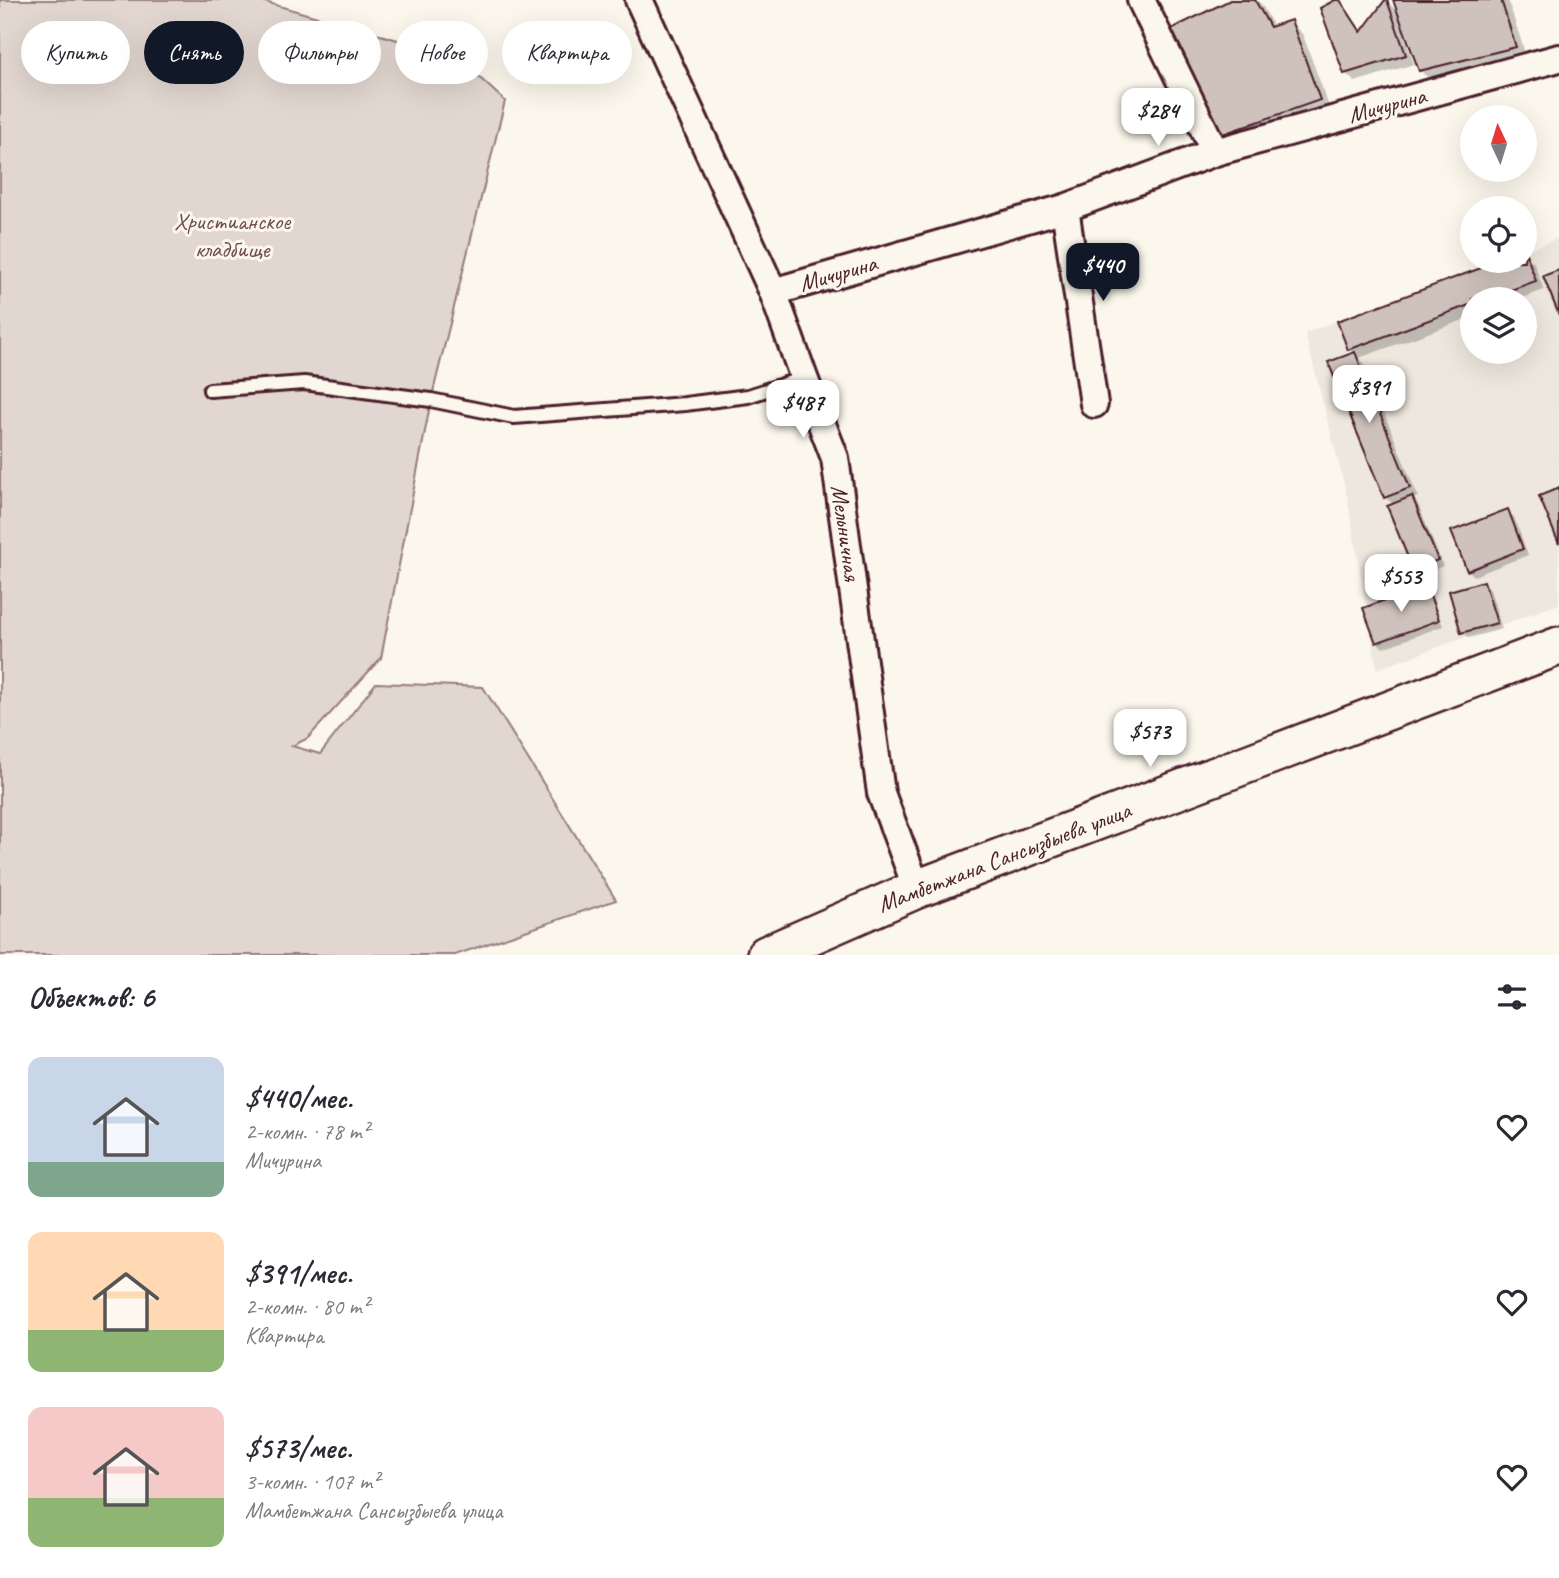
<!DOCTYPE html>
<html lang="ru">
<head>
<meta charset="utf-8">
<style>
  :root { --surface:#fff; --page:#f2f2f3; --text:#2b2b33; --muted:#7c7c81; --accent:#111827 }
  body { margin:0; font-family:Caveat,sans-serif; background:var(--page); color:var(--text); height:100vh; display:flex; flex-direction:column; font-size:26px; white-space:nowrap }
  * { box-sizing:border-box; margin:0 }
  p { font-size:23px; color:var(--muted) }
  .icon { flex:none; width:38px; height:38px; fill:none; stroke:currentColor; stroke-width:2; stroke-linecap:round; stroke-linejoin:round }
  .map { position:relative; height:955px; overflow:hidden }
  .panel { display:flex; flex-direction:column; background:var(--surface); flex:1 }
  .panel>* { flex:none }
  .banner { position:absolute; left:21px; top:21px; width:700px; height:63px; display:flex; gap:14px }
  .needle { width:46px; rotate:356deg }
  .tools { position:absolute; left:1460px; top:105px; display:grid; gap:14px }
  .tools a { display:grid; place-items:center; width:77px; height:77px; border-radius:50%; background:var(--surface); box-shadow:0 7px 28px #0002; font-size:35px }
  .price { position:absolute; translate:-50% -60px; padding:0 16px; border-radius:14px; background:#fff; color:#222; font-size:23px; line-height:46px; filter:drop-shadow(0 2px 4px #0008) }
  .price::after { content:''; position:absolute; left:50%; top:42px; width:21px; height:16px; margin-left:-10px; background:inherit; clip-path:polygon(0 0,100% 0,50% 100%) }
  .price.selected { background:var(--accent); color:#fff }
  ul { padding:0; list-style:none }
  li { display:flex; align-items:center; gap:21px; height:175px; padding:0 28px }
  li span { display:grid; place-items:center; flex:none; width:196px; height:140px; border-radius:14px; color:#555 }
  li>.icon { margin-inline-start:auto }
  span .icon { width:84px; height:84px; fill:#fffc; stroke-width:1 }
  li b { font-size:30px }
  h2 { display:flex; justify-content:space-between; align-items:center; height:84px; padding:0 28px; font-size:30px }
  .pill { padding:0 24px; border-radius:32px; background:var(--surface); box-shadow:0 7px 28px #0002; font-size:24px; line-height:63px }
  .pill.selected { background:var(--accent); color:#fff }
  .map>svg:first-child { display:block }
</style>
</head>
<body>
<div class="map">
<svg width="1559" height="955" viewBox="0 0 1559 955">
  <rect width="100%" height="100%" fill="#fbf7ec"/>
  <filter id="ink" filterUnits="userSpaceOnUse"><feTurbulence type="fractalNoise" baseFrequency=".0143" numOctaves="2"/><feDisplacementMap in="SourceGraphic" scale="14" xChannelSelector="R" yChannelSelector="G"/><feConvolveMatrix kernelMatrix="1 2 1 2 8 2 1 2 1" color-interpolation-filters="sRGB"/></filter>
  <g filter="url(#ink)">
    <path fill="#eee7de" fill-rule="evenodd" d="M1559 238V604L1377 669 1347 496 1305 333 1498 261H1524V251ZM1472 299H1524V352H1472Z"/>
    <polygon fill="#e2d7d0" stroke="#967b7e" stroke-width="2" points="0,0 258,0 457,57 505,101 431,400 381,658 308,738 292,746 320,754 376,683 483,687 616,900 455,955 0,955"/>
    <g fill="#0003">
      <polygon points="1234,0 1257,0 1262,5 1274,27 1291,22 1303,35 1331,112 1231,148 1219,135"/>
      <polygon points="1338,0 1348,10 1362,32 1387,1 1400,15 1395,0 1508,0 1527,59 1433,83 1421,71 1406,31 1403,32 1414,64 1355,82 1345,73"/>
      <polygon points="1525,254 1534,263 1544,290 1519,299 1472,299 1472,317 1359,358 1364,363 1418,497 1413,499 1418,504 1443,566 1421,575 1415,569 1394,505 1385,497 1355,354 1350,349 1339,322 1505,261 1524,261"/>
      <polygon points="1507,511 1514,517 1528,555 1474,576 1468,570"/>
      <polygon points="1484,583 1490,589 1502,629 1469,638 1463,632"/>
      <polygon points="1425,587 1431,593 1443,626 1383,648 1377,642"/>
    </g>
    <g fill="#cfc2bc" stroke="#4a1f2b" stroke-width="2">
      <polygon points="1230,0 1255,0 1270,27 1291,20 1320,100 1217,136 1169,30"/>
      <polygon points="1335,0 1340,0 1361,32 1385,0 1387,0 1406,55 1344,74 1320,8"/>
      <polygon points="1393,0 1501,0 1516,47 1419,71"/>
      <polygon points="1525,251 1536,281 1485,299 1472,299 1472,304 1348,350 1337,321 1500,261 1524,261"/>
      <polygon points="1559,270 1559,315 1543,276"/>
      <polygon points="1355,352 1410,488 1384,498 1328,362"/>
      <polygon points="1559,488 1559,544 1539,496"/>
      <polygon points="1412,496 1438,560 1413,570 1387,506"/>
      <polygon points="1508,509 1523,549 1467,571 1451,531"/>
      <polygon points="1484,581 1497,623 1461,633 1449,591"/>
      <polygon points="1426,585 1439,620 1376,643 1363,608"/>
    </g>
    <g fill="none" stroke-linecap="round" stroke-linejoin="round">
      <defs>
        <polyline id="lane" points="210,390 304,383 431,400 514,417 685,404 748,396 804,378"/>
        <g id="street">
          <polyline points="639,0 773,292 804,378 835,458 881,793 917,889"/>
          <polyline points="1141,0 1215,152"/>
          <polyline points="1065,208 1094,404"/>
          <polyline points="773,292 1065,208 1215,152 1559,58"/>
        </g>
        <polyline id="secondary" points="766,955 917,889 1559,646"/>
      </defs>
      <use href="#lane" stroke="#4a1f2b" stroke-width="18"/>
      <use href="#street" stroke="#4a1f2b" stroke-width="32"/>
      <use href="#secondary" stroke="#4a1f2b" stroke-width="42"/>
      <use href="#lane" stroke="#fbf7ec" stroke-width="12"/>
      <use href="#street" stroke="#fbf7ec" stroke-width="26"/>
      <use href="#secondary" stroke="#fbf7ec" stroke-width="37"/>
    </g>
  </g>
  <g text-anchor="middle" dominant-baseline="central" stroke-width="6" stroke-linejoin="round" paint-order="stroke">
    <g font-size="24" fill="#4a1f2b" stroke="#fbf7ec">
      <text transform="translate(1387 105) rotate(-15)">Мичурина</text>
      <text transform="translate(838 273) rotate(-16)">Мичурина</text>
      <text transform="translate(846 533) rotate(82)">Мельничная</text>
      <text transform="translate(1004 857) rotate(-21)">Мамбетжана Сансызбыева улица</text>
    </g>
    <g font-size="24" fill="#704d54" stroke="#fbf7ec">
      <text x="232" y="221">Христианское<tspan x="232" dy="28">кладбище</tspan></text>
    </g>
  </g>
</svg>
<div class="tools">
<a><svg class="needle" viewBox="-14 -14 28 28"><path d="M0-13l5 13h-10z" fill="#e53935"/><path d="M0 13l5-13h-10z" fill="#7c7c81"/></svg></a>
<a><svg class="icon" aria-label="locate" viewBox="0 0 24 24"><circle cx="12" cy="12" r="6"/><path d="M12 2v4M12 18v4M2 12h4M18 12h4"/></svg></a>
<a><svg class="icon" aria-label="layers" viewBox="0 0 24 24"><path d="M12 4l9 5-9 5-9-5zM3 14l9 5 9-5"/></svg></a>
</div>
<b class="price" style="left:1158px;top:148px">$284</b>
<b class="price selected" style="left:1103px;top:303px">$440</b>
<b class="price" style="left:1369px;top:425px">$391</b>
<b class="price" style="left:803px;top:440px">$487</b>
<b class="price" style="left:1401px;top:614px">$553</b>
<b class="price" style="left:1150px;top:769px">$573</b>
<div class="banner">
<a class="pill">Купить</a>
<a class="pill selected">Снять</a>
<a class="pill">Фильтры</a>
<a class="pill">Новое</a>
<a class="pill">Квартира</a>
</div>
</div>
<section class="panel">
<h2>Объектов: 6<svg class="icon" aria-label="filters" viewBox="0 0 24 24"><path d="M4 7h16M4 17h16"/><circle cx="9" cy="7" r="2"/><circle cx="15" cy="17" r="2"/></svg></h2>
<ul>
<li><span style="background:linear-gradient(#c9d6e8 75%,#7fa58c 0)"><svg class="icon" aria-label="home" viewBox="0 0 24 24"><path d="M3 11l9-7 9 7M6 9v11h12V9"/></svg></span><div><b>$440/мес.</b><p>2-комн. · 78 m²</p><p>Мичурина</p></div><svg class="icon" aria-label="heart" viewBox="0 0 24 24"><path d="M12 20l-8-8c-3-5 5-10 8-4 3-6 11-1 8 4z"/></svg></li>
<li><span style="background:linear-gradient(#ffd9b3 70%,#8fb573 0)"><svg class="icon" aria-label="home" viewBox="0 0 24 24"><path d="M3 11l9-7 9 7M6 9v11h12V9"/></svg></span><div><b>$391/мес.</b><p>2-комн. · 80 m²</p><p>Квартира</p></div><svg class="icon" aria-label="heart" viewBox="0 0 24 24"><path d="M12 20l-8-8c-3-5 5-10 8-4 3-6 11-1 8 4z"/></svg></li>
<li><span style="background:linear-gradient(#f6c9c9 65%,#8fb573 0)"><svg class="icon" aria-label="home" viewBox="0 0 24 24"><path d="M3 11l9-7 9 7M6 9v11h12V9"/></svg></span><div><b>$573/мес.</b><p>3-комн. · 107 m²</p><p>Мамбетжана Сансызбыева улица</p></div><svg class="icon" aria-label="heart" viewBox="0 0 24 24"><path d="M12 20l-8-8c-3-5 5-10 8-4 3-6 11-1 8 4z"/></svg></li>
</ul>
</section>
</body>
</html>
